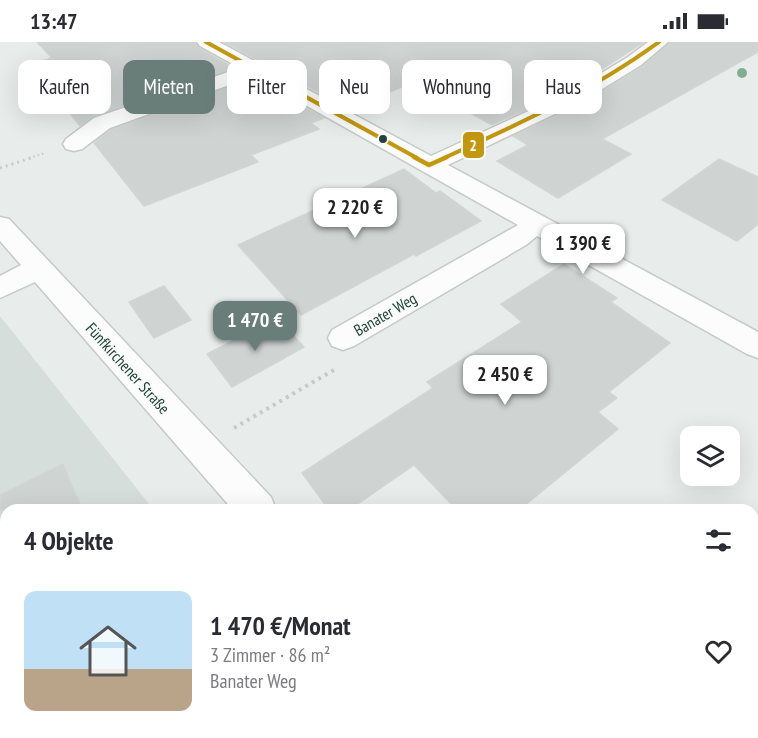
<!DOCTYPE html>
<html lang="de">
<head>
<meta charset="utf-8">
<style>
  :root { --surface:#fff; --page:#f2f2f3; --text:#2b2b33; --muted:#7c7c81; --line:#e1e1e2; --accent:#697e78 }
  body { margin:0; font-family:"PT Sans Narrow",sans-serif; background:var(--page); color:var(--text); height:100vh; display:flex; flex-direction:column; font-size:22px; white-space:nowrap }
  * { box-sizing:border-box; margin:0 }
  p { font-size:20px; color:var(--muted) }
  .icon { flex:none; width:33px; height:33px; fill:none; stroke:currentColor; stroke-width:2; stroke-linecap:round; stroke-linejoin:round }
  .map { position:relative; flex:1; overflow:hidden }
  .panel { position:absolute; left:0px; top:462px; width:759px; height:234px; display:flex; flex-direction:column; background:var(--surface); border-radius:18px 18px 0 0; box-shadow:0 6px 24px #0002 }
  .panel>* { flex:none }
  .guide { position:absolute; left:18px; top:18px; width:723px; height:54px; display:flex; gap:12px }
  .controls { position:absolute; left:680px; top:384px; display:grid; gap:12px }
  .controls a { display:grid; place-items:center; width:60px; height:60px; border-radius:12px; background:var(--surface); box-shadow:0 6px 24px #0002; font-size:30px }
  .price { position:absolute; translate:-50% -51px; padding:0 14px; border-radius:12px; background:#fff; color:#222; font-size:20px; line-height:39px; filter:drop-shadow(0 2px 3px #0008) }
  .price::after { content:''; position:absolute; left:50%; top:36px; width:18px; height:14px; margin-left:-9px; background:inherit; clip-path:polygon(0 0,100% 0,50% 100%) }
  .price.active { background:var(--accent); color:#fff }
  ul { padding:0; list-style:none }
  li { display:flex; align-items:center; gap:18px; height:150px; padding:0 24px }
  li+li { border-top:2px solid var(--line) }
  li span { display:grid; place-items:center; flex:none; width:168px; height:120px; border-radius:12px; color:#555 }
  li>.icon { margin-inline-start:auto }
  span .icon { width:72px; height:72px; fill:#fffc; stroke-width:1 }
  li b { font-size:26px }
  h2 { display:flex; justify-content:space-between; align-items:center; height:72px; padding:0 24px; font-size:26px }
  .pill { padding:0 21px; border-radius:12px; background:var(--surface); box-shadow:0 6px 24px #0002; font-size:21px; line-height:54px }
  .pill.active { background:var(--accent); color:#fff }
  .status { display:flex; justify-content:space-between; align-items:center; height:42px; padding:0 30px; background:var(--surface); direction:ltr }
  .status svg { height:16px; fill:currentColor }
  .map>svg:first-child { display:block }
</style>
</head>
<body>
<div class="status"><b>13:47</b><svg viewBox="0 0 49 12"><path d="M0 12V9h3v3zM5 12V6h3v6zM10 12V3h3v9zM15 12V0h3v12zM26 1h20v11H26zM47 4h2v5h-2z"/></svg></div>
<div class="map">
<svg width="758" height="696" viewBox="0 0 758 696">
  <rect width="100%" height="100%" fill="#e8edeb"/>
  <polygon fill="#d6dedb" points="0,274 149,462 140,468 6,468 6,617 0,621"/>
  <g fill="#cfd4d2" stroke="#d1d6d4" stroke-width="1.5">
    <polygon points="37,0 195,0 199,6 234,26 93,74 80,84 31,22 52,16"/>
    <polygon points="224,0 644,0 571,47 492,83 414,40 385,52 347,29 329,56"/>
    <polygon points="670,0 758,0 758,10 602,97 631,112 558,156 497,119 528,103 513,94 587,59 642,25"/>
    <polygon points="254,36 324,76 311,81 319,87 251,113 258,120 144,164 94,101 111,88"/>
    <polygon points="719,117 758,135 758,182 737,199 662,158"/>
    <polygon points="404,127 436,151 440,149 481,179 416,214 414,212 301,273 238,203"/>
    <polygon points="564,222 617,256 611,260 670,301 609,350 617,356 598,370 618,387 519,468 457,468 414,423 349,468 329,468 302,431 433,346 427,340 522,280 501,262"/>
    <polygon points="164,244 191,278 154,296 129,260"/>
    <polygon points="277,276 304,305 232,345 207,312"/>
    <polygon points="63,422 82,468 0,468 0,453"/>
  </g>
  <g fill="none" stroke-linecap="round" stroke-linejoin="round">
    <defs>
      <g id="street">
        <polygon points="197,0 219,0 431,114 572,49 628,15 648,0 668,0 641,23 586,57 448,123 758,290 758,316 747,312 537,194 526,203 354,304 343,308 332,304 328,296 332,288 518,183 254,34 110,86 82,107 74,109 66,107 63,102 66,97 94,76 240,26 200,4"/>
        <polygon points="0,175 9,177 271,455 276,468 233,468 35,240 0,256 0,234 21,223 0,199"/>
        <polygon points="6,668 6,690 35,690 32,696 0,696 0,671"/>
        <polygon points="438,690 490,690 492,696 441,696"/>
      </g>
    </defs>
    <use href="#street" stroke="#c5cac8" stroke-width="3"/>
    <polyline stroke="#c3ccca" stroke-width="2" stroke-dasharray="1.5 3" stroke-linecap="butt" points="29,116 45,111"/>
    <polyline stroke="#c3ccca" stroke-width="3" stroke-dasharray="2 4" stroke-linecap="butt" points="0,126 34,115"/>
    <polyline stroke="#c3ccca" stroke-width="4" stroke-dasharray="3 4.5" stroke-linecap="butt" points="234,386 334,328"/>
    <use href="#street" fill="#fcfcfc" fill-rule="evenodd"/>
    <defs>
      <g id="bus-1-far1">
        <polyline points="206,0 417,116"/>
        <path d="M444 116C519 82 592 49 659 0"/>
      </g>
      <polyline id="bus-1" points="414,115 429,123 447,115"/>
    </defs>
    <use href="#bus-1-far1" stroke="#f7fbf9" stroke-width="7"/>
    <use href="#bus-1" stroke="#f7fbf9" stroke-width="8"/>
    <use href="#bus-1-far1" stroke="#c4980e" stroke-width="4"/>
    <use href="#bus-1" stroke="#c4980e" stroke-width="4.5"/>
  </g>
  <circle fill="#81ae93" cx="742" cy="31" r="5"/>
  <circle fill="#24423a" stroke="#f7fbf9" stroke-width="2" cx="383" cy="97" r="5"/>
  <g text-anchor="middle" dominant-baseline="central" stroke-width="4.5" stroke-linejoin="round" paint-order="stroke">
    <g font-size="16" fill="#24423a" stroke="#f7fbf9">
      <text transform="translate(385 272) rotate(-30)">Banater Weg</text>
      <text transform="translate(128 326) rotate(48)">Fünfkirchener Straße</text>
    </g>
  </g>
  <rect stroke="#f7fbf9" stroke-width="2" x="462" y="89" width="23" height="28" rx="6" fill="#c4980e"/>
  <g font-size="16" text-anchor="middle" font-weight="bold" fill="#fff">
    <text x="473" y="109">2</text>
  </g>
</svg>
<div class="controls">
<a><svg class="icon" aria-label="layers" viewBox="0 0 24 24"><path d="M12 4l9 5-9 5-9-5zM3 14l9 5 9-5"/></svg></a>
</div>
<b class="price" style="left:355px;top:197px">2 220 €</b>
<b class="price" style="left:583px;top:233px">1 390 €</b>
<b class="price active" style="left:255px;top:310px">1 470 €</b>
<b class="price" style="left:505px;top:364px">2 450 €</b>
<div class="guide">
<a class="pill">Kaufen</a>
<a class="pill active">Mieten</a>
<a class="pill">Filter</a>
<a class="pill">Neu</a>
<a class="pill">Wohnung</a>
<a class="pill">Haus</a>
</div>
<section class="panel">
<h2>4 Objekte<svg class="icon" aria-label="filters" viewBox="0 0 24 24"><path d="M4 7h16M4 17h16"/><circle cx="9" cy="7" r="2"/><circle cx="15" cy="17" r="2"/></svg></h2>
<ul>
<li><span style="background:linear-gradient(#bfe0f5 65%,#b9a48a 0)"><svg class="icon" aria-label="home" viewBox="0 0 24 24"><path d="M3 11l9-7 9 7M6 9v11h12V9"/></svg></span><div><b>1 470 €/Monat</b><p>3 Zimmer · 86 m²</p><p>Banater Weg</p></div><svg class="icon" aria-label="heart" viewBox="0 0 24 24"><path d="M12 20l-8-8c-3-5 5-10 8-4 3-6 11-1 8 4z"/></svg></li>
</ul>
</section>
</div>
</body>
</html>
